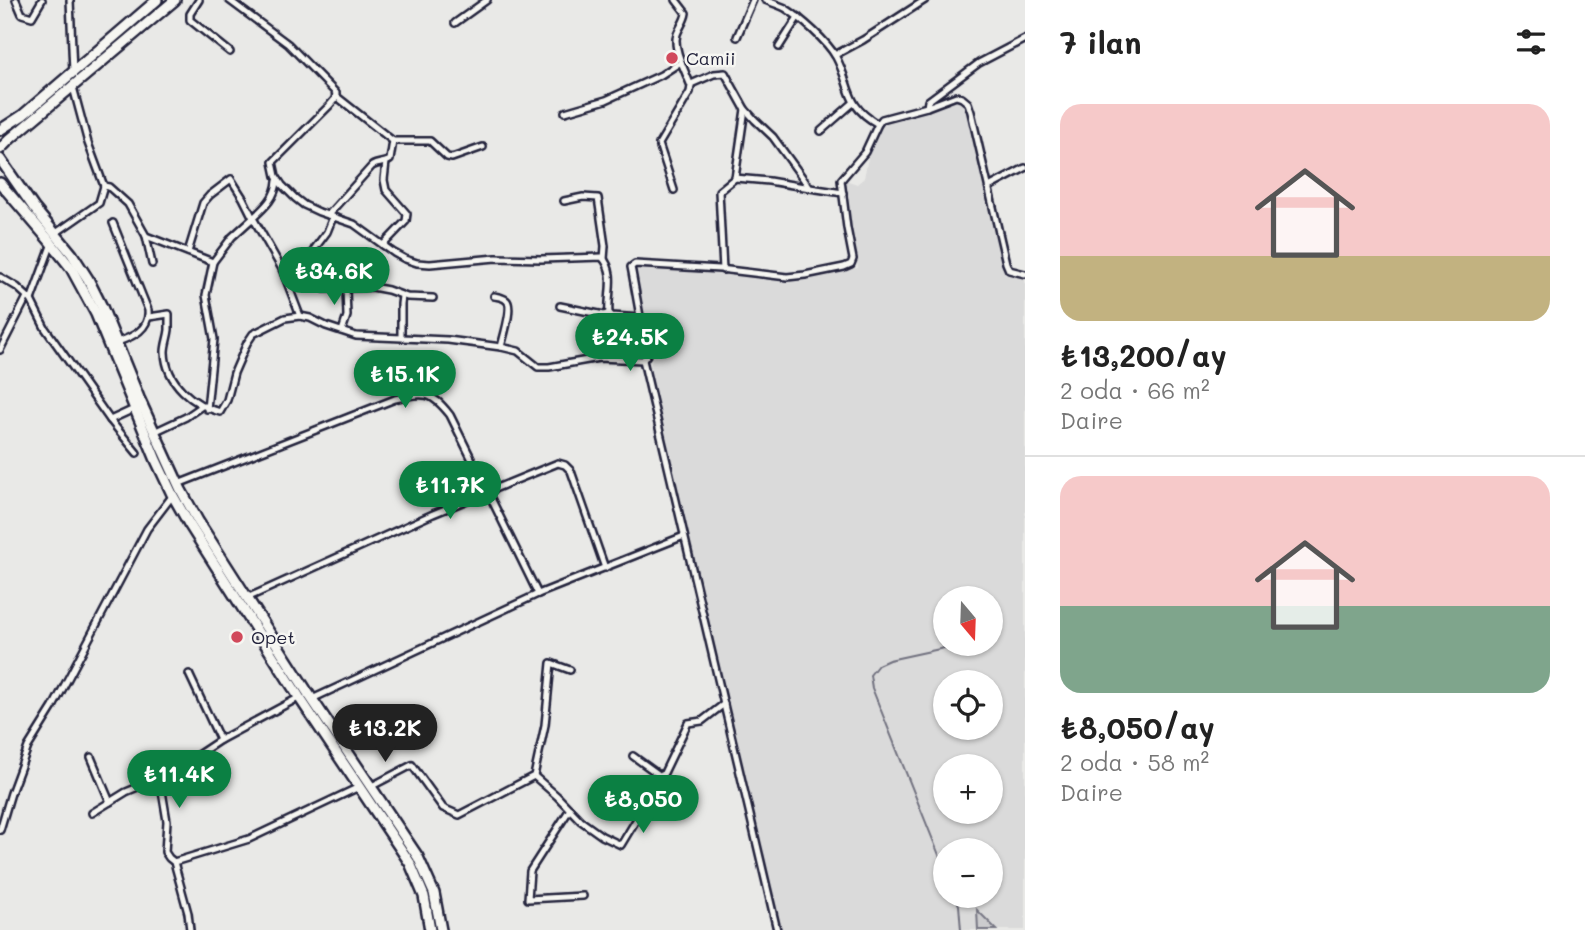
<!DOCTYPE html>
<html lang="tr">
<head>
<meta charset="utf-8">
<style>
  :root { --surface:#fff; --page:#f6f6f6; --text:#222; --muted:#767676; --line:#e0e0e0; --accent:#0b8043 }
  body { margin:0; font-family:Mali,sans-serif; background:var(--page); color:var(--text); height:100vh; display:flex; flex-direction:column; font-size:26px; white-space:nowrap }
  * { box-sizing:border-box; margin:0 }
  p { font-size:23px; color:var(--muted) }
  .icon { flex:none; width:38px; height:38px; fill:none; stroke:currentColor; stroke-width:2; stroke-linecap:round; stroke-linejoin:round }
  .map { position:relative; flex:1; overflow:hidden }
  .panel { display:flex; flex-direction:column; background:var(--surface); width:560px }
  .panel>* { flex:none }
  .needle { width:46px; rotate:161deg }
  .tools { position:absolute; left:933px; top:586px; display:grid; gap:14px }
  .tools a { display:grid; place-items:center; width:70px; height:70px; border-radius:50%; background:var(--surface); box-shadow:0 2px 5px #0004; font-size:35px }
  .price { position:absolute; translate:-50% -60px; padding:0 16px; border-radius:24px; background:var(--accent); color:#fff; font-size:23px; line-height:46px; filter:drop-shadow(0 2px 4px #0008) }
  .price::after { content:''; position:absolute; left:50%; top:42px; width:21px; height:16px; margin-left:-10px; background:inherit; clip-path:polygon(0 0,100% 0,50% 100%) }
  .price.on { background:#222; color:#fff }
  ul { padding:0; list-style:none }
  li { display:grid; align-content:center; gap:14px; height:371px; padding:0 35px }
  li+li { border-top:2px solid var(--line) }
  li span { display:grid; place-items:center; height:217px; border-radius:21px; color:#555 }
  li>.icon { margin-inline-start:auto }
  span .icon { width:126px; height:126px; fill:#fffc; stroke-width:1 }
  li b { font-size:30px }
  h2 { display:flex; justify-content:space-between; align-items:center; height:84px; padding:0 35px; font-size:30px }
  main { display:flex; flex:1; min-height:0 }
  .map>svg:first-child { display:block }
</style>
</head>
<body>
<main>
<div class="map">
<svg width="1025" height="930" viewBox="0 0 1025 930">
  <rect width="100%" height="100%" fill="#e9e9e7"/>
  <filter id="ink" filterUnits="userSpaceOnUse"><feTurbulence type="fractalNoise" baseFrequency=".0143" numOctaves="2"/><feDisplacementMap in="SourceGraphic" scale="14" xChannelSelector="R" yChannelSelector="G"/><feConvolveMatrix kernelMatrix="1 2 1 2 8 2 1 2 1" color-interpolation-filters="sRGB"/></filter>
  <g filter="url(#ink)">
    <path fill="#dadada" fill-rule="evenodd" d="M956 100 963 103 967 111 1005 275 1025 277V930H780L650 367 653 355 634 271 636 266 790 280 858 268 844 184 845 180 857 184 864 178 871 143 881 123 932 110ZM945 598H990V644H945ZM945 682H990V728H945ZM945 766H990V812H945ZM945 850H990V896H945Z"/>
    <polygon fill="#ccccce" stroke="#777784" stroke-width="2" points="977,910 997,930 978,930"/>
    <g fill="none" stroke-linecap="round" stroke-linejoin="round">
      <g stroke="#71717f" stroke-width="2">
        <polyline points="945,870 872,688 870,675 878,665 889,660 958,645"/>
        <polyline points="955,896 959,905 961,930"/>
      </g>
      <defs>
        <g id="street">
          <polyline points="16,0 22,14 32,17 42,0"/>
          <polyline points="70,0 73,72"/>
          <polyline points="199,0 190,14 190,20 230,52"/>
          <path d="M229 0 288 44 336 93 335 99 329 106 273 162 276 176 282 185 295 198 304 205 319 212 354 224 394 253 405 259 417 263 430 264 496 258 541 259 602 257C617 273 607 295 609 313L612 316 641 318"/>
          <path d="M676 0 686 13C685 21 680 26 677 34 674 43 678 54 681 62"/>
          <path d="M765 0C772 3 779 5 785 8 801 18 827 41 836 57 852 87 844 105 878 124L882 119 927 107 956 96 962 98 968 103 971 112 1006 263 1009 270 1025 274"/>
          <polyline points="455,23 487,0"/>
          <polyline points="737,37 753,0"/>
          <polyline points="779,47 798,17"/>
          <polyline points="835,55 863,40 925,0"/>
          <polyline points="691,84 714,74 725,73 745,109 755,120 773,137 810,188 843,193"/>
          <polyline points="336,96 393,141 430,141 447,157 452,158 483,147"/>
          <polyline points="927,107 928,101 979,63 1025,39"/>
          <polyline points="745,109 735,178 769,181 810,188"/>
          <polyline points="565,112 606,100 661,75 681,62 691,86 690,92 659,144 674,190"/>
          <polyline points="821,131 853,103"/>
          <polyline points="104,186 109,187 128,204 146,236 213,262 232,237 253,218 282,269 300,316"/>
          <polyline points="989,187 1025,168"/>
          <polyline points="564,201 583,197 598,198 605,246 604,259"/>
          <path d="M328 215 372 166C378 162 384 164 390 160L393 141"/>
          <path d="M113 223 148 310C150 329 133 337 117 342"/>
          <polyline points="56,233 99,203 104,186 88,143 73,87"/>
          <polyline points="146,236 152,264"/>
          <polyline points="383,245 406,221 407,214 386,190 384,180 386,162"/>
          <path d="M188 252 203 203 210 195 231 179 243 198 253 218C265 207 276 197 277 181"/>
          <polyline points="282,269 288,269 325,289 372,287 388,290 407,297 433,298"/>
          <polyline points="723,270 719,191 735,178"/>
          <polyline points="301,275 315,248 327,232 333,217"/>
          <polyline points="0,277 17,287 31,300 45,328 110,420 134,409"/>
          <path d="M494 296C498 297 503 297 506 300 514 305 503 338 501 347"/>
          <polyline points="31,300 52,243"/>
          <polyline points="560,306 604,315 609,313"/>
          <path d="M149 317 169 314C169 319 169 325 169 330 168 338 165 345 165 352 166 383 193 405 220 412L227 400 234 373 247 343 253 334 285 318 300 316 310 318 326 326 356 336 448 340 501 347 518 351 538 367H549L599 358 643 360 647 355 632 272 631 267 635 264 720 269 787 277 805 275 844 267 851 264 853 259 847 228 841 180 865 152 878 124"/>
          <polyline points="342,331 347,316 346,288"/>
          <polyline points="401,337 401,304 402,296"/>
          <polyline points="0,350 27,297"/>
          <polyline points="643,360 777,930"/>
          <polyline points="207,409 214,339 206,295 213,262"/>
          <polyline points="110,420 137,453"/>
          <polyline points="154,432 186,417 202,406"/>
          <path d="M178 484 395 399C425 392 431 391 450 415L538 594"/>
          <polyline points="247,598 433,514 558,463 565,465 571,471 605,568"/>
          <polyline points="189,674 220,740"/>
          <polyline points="312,699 538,594 684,536"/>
          <polyline points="633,756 662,777"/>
          <polyline points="91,757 110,802"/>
          <polyline points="534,776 557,796 581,821 602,836 621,845 662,777 688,723 702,721 724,704"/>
          <polyline points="157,778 161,785 167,821 165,852 169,858 174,862 188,913 190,930"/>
          <polyline points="370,787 412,765 443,808 459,815 534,776 545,725 551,663 570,670"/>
          <polyline points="570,809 530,871 528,899 583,896"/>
          <polyline points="92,813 126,792 169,774 220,740 300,697"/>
          <polyline points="0,830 11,793 28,747 53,707 147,529 173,495"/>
          <polyline points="174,862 249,839 359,787"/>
        </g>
        <g id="primary">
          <polyline points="0,130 23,115 157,0"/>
          <polyline points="0,149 10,139 175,0"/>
          <polyline points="0,159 34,208 72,254 88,279 102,307 139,398 181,490 198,521 308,693 418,857 434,893 441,930"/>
          <polyline points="0,183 48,239 71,268 96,314 156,460 172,494 189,524 299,697 410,863 424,896 430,930"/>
        </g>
      </defs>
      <use href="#street" stroke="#22223b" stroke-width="10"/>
      <use href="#primary" stroke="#22223b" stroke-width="14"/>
      <use href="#street" stroke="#f6f6f2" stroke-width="5"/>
      <use href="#primary" stroke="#f6f6f2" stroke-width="9"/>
    </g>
  </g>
  <g fill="#d1495b" stroke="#f6f6f2" stroke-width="2.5">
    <circle cx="672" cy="58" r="7"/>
    <circle cx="237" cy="637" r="7"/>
  </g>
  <g text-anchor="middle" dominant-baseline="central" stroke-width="5" stroke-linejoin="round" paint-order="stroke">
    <g font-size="18" fill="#22223b" stroke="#f6f6f2" text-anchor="start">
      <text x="686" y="58">Camii</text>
      <text x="251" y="637">Opet</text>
    </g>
  </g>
</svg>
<div class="tools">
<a><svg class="needle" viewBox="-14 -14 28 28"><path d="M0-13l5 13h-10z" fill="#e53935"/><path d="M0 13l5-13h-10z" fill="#767676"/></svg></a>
<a><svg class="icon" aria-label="locate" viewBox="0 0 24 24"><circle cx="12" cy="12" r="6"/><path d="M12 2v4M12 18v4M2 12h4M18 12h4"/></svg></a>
<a>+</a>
<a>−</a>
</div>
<b class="price" style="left:334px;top:307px">₺34.6K</b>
<b class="price" style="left:630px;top:373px">₺24.5K</b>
<b class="price" style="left:405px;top:410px">₺15.1K</b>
<b class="price" style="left:450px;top:521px">₺11.7K</b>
<b class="price on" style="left:385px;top:764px">₺13.2K</b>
<b class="price" style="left:179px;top:810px">₺11.4K</b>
<b class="price" style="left:643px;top:835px">₺8,050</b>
</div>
<section class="panel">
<h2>7 ilan<svg class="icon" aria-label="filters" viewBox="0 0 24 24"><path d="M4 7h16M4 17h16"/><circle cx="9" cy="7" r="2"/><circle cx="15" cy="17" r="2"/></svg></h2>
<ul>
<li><span style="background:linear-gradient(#f6c9c9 70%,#c2b280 0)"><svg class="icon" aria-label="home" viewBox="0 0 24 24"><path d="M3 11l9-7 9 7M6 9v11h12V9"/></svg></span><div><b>₺13,200/ay</b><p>2 oda · 66 m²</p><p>Daire</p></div></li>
<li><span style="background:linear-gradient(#f6c9c9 60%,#7fa58c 0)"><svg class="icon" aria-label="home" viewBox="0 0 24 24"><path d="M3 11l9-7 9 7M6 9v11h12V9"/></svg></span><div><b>₺8,050/ay</b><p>2 oda · 58 m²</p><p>Daire</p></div></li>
</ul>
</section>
</main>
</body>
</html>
